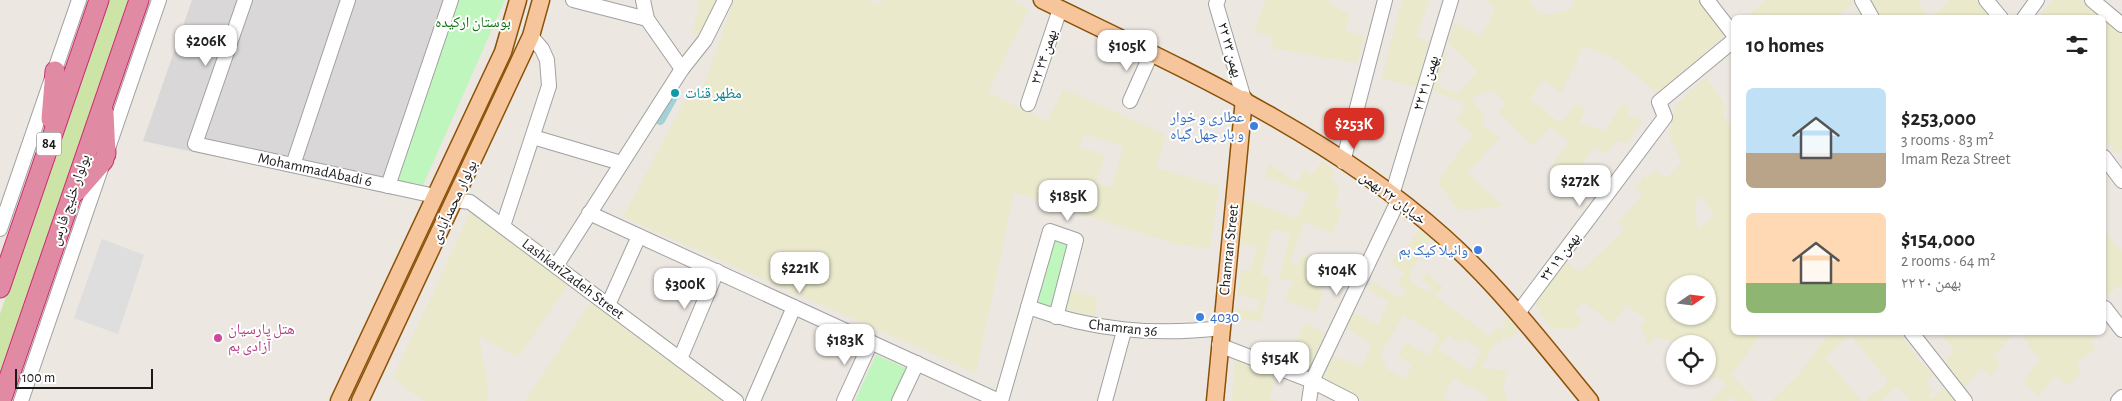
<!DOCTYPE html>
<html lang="en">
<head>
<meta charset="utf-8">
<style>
  :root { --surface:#fff; --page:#f2f2f2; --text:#222; --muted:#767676; --accent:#d93025 }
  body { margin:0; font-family:"Alegreya Sans","Noto Naskh Arabic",sans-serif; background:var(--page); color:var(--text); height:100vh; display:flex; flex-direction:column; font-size:19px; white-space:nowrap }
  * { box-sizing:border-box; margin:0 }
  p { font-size:16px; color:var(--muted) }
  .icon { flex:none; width:28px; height:28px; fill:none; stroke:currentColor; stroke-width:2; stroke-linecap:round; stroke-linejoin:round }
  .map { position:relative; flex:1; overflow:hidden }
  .panel { position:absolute; left:1731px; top:15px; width:375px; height:320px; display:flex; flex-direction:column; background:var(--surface); border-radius:8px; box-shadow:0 1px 4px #0004 }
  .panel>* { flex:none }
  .needle { width:32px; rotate:76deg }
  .buttons { position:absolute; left:1666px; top:275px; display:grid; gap:10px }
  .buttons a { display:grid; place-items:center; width:50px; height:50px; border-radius:50%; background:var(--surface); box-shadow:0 1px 4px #0004; font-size:25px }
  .scale { position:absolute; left:15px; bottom:12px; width:138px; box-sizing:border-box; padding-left:5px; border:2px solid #1a1a1a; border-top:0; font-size:14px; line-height:18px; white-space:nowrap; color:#1a1a1a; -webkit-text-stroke:4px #fff; paint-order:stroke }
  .price { position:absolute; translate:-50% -42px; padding:0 11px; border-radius:10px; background:#fff; color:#222; font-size:16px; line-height:32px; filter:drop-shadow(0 1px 2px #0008) }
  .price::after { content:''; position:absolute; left:50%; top:30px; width:15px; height:11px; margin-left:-8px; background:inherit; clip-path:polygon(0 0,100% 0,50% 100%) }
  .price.on { background:var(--accent); color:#fff }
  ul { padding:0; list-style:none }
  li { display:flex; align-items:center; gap:15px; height:125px; padding:0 15px }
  li span { display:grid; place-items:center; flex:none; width:140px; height:100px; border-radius:8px; color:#555 }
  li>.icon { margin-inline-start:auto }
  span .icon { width:60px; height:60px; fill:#fffc; stroke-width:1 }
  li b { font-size:21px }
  h2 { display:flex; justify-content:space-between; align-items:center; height:60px; padding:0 15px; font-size:21px }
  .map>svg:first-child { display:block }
</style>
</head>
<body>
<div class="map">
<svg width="2122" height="401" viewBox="0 0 2122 401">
  <rect width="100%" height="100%" fill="#ece7e0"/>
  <polygon fill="#d9d7d8" points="192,0 458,0 392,195 143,141"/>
  <g fill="#eae9cc" fill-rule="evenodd">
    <polygon points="696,0 718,0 700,42 692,30 699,7"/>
    <path d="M734 0H867L880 6 882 0H1011L1029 9 988 92 1047 122 1064 89 1166 135 1156 168 1219 186 1210 249 1175 244 1014 192 976 373 623 217 692 87 702 91ZM1083 134 1124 146 1111 187 1096 183 1105 155 1079 147Z"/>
    <polygon points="1266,0 1326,0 1349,15 1346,31 1365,36 1357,63 1271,48 1273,37 1254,31"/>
    <polygon points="1402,0 1429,0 1416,37 1429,42 1416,87 1382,78"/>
    <polygon points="1484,0 1529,0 1538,12 1549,15 1570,10 1574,0 1700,0 1727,33 1658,93 1611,56 1583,47 1561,93 1544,80 1530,99 1560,123 1576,104 1586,109 1579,123 1605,131 1623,103 1629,107 1628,118 1635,116 1642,122 1627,143 1617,141 1605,154 1593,147 1571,183 1552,165 1569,142 1550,127 1533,146 1499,112 1506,103 1492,90 1471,98 1485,117 1481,124 1500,138 1467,173 1504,206 1459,211 1439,184 1442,174 1474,133 1456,121 1466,103 1429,89 1441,50 1447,54 1437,86 1458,94 1477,72 1448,43 1454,23 1481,36 1496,8"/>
    <polygon points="1766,0 1852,0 1854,3 1836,17 1746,17"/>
    <polygon points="1867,0 1917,0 1929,17 1877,17"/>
    <polygon points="1951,0 1980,0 1993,18 1930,18"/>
    <polygon points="2053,0 2084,0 2122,30 2122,149 2117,154 2104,137 2104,18 2038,18"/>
    <path d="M1706 77 1727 108 1722 112 1734 132V332L1762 333 1731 375 1756 401H1736L1731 397 1727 401H1710L1727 385 1720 378 1705 376H1708V344H1675L1672 341 1655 337 1649 345 1641 328 1646 320 1627 305 1611 324 1584 301 1574 312 1582 321 1574 329 1551 328 1535 304 1565 260 1579 273 1625 229 1618 222 1643 195 1635 187 1644 176 1648 179 1655 170 1667 178 1682 162 1669 135 1675 106ZM1701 195 1715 216 1698 229 1694 207ZM1675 284H1708V316H1675Z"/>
    <polygon points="1322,161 1335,171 1331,179 1339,185 1335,206 1342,211 1333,233 1304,222 1290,263 1297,266 1301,255 1323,267 1316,288 1323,292 1316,312 1285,300 1293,281 1279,278 1290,234 1272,229 1261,275 1270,277 1261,322 1235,317 1237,308 1257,312 1259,300 1238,295 1241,270 1250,271 1257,248 1239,243 1242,198 1297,219 1309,194 1265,176 1269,164 1296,183 1305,170 1311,175"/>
    <polygon points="471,211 568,285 518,357 479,336 488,389 487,401 424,401 393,378"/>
    <path d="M1421 228 1431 238 1411 271 1410 281 1429 293 1433 288 1422 279 1427 273 1443 287 1435 296 1489 336 1498 326 1503 331 1507 328 1503 323 1507 318 1518 331 1509 339 1504 336 1500 344 1496 341 1481 368 1508 370 1503 386 1507 401H1486L1488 396 1453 378 1443 397 1450 401H1363L1319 378 1329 355 1362 367 1372 344 1344 327 1352 312 1378 325 1389 302 1369 290 1372 282 1401 299 1405 290 1398 283 1404 272 1391 263 1401 248 1410 255 1414 250 1408 245ZM1404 315 1440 337 1428 355 1406 343 1398 355 1412 365 1405 379 1387 369 1380 354ZM1449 335 1460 344 1465 339 1482 351 1471 371 1438 349Z"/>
    <polygon points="2104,231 2122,252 2122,287 2119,285 2104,298"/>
    <polygon points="1068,290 1097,298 1095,316 1063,309"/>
    <polygon points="591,302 722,401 525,401"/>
    <polygon points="1305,323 1325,333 1307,373 1285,363"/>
    <polygon points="1830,332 1900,333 1919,360 1933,375 1926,382 1933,391 1928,395 1931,399 1947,387 1959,401 1910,401 1897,386 1881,401 1865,401 1888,382 1851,335 1825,357 1861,401 1771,401 1800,373"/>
    <polygon points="1949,333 2014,333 1994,355 2000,363 1991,377 1981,368 1963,388 1942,364 1955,352 1944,337"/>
    <polygon points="2020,333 2101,333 2091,340 2095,349 2077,363 2081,372 2069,386 2055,376 2039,396 2023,382 2040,360"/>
    <polygon points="1235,359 1275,375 1270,398 1276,401 1232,401"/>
  </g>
  <polygon fill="#cce5a7" points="108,0 130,0 0,379 0,314"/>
  <g fill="#bff6bd">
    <polygon points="458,0 505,0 423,185 397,180"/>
    <polygon points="1052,236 1071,241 1053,309 1034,304"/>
    <polygon points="876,355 908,369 894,401 855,401"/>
  </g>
  <polygon fill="#dedede" points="102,239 144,255 118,334 74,318"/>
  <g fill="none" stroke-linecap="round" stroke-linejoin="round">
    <polyline stroke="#a2d1d8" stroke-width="10" points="660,120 675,93"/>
    <defs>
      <g id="minor">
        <polyline points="245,0 195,144 435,196"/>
        <polyline points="573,0 647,19"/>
        <polyline points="643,0 647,19 682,69"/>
        <polyline points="1218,0 1216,4 1244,99"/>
        <polyline points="1707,0 1734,35"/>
        <polyline points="1862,0 1872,18"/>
        <polyline points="1986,0 2001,18"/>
        <polyline points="2092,0 2122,25"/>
        <polyline points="2024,18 2037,0"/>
        <polyline points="1130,101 1151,54"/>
        <polyline points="1028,104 1060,9"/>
        <polyline points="533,137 621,163"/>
        <polyline points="2104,157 2122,181"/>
        <polyline points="1343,162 1385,0"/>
        <polyline points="293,165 348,0"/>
        <polyline points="388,186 451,0"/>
        <polyline points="1392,195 1451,0"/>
        <polyline points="454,200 470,202 736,401"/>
        <polyline points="589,213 999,401"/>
        <polyline points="503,226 549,86 547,60 542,49 531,36"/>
        <polyline points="0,229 79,0"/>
        <polyline points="556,266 682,69 705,40 725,0"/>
        <polyline points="608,305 639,236"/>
        <path d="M1028 307C1092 330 1153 336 1221 328"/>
        <polyline points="2105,308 2122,330"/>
        <polyline points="1518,313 1665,117 1659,102 1734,40"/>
        <polyline points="1911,332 1965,401"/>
        <polyline points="1219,345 1312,381 1351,401"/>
        <polyline points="680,359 717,271"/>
        <polyline points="21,401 159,0"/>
        <polyline points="753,401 794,307"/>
        <polyline points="844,401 871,342"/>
        <polyline points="899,401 917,363"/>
        <polyline points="1001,401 1050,231 1076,240 1056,317"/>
        <polyline points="1105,401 1124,331"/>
        <polyline points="1309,401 1312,381 1398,201"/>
        <polyline points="2118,401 2122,397"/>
      </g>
      <g id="major">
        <path d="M1042 0C1181 68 1328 133 1444 237 1499 286 1544 345 1590 401"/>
        <polyline points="339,401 503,52 518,0"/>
        <polyline points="360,401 531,36 541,0"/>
        <polyline points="1215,401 1244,99"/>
      </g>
      <g id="highway">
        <polyline points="104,113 106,154"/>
        <polyline points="51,119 55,71"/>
        <polyline points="77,191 104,160"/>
        <polyline points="0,288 99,0"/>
        <polyline points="1,401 139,0"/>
      </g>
    </defs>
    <use href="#minor" stroke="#a1a1a1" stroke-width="16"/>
    <use href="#major" stroke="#8a5107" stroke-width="19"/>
    <use href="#highway" stroke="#cb2c73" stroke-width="21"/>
    <use href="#minor" stroke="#fff" stroke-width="14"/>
    <use href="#major" stroke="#f6c59b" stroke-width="16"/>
    <use href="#highway" stroke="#e18aa3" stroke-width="19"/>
  </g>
  <circle fill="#0f9aa8" stroke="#fff" stroke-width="2" cx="675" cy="93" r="5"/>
  <g fill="#3f7fe0" stroke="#fff" stroke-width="2">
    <circle cx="1254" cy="126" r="5"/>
    <circle cx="1478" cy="250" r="5"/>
    <circle cx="1200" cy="317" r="5"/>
  </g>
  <circle fill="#d1479c" stroke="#fff" stroke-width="2" cx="218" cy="338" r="5"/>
  <g text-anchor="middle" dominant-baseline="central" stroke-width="4" stroke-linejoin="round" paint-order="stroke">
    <rect fill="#fff" stroke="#5f5f5f" stroke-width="1" x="36.5" y="132.5" width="25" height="23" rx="4"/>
    <g font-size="14" font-weight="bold" fill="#1a1a1a">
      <text x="49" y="144">84</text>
    </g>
    <g font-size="15" fill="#127110" stroke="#fff">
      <text x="473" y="22">بوستان ارکیده</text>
    </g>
    <g font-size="15" fill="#1a1a1a" stroke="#fff">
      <text transform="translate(1230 50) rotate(74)">۲۲ بهمن ۲۳</text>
      <text transform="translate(1044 57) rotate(-72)">۲۲ بهمن ۲۴</text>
      <text transform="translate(1426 83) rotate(-73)">۲۲ بهمن ۲۱</text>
      <text transform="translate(315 170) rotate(12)">MohammadAbadi 6</text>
      <text transform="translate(1393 198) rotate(37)">خیابان ۲۲ بهمن</text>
      <text transform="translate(70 200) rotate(-71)">بولوار خلیج فارس</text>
      <text transform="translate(454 202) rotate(-65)">بولوار محمدآبادی</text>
      <text transform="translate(1229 250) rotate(-84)">Chamran Street</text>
      <text transform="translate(1560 257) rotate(-53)">۲۲ بهمن ۱۹</text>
      <text transform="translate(573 279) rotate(37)">LashkariZadeh Street</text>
      <text transform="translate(1123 328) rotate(6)">Chamran 36</text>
    </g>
    <g font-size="15" fill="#0d838f" stroke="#fff" text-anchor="start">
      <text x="685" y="93">مظهر قنات</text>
    </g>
    <g font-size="15" fill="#366cbe" stroke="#fff" text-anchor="end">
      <text x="1244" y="117">عطاری و خوار<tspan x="1244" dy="17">و بار چهل گیاه</tspan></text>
      <text x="1468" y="250">وانیلا کیک بم</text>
      <text x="1210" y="317" text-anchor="start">4030</text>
    </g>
    <g font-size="15" fill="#b23c85" stroke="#fff" text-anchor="start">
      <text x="228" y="329">هتل پارسیان<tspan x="228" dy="17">آزادی بم</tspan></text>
    </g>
  </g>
</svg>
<div class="buttons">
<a><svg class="needle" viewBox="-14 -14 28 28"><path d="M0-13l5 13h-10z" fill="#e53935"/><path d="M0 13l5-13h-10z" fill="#767676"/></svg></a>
<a><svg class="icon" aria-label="locate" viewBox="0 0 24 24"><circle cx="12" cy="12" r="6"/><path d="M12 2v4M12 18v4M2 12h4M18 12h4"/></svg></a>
</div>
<div class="scale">100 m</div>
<b class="price" style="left:206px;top:67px">$206K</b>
<b class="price" style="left:1127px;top:72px">$105K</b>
<b class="price on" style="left:1354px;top:150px">$253K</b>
<b class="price" style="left:1580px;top:207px">$272K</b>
<b class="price" style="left:1068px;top:222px">$185K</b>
<b class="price" style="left:800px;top:294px">$221K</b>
<b class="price" style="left:1337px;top:296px">$104K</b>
<b class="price" style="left:685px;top:310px">$300K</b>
<b class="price" style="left:845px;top:366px">$183K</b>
<b class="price" style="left:1280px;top:384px">$154K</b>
<section class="panel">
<h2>10 homes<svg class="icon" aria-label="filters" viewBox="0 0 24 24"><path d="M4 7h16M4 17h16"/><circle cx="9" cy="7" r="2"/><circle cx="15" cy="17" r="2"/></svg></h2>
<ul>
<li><span style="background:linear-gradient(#bfe0f5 65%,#b9a48a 0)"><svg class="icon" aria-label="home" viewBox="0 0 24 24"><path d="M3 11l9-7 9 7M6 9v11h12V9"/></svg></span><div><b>$253,000</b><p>3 rooms · 83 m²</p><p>Imam Reza Street</p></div></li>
<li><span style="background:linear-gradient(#ffd9b3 70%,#8fb573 0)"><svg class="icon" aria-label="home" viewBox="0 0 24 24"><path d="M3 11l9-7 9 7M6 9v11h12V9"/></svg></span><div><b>$154,000</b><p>2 rooms · 64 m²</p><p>۲۲ بهمن ۲۰</p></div></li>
</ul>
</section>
</div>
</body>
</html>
